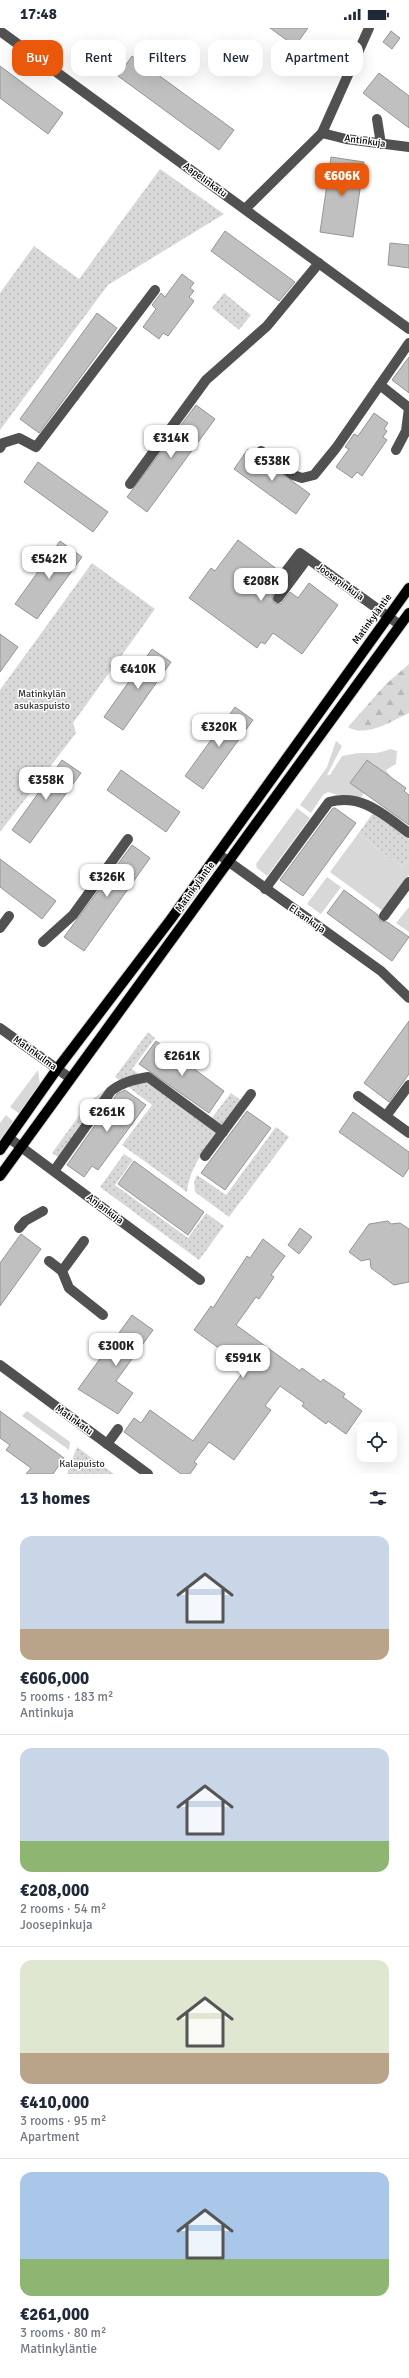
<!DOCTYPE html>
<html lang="en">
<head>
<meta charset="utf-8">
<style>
  :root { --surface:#fff; --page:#f2f2f3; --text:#1f2937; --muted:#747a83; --line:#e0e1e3; --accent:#ea580c }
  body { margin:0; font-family:Signika,sans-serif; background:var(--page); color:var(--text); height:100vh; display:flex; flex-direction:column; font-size:15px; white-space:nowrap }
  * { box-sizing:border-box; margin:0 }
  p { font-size:13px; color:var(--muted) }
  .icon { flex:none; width:22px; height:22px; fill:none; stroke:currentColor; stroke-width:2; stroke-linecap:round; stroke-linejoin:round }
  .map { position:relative; height:1446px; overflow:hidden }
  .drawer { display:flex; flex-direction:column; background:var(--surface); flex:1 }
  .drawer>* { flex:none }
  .top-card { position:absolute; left:12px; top:12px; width:385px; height:36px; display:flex; gap:8px }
  .fabs { position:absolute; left:357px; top:1394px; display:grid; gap:8px }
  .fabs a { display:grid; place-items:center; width:40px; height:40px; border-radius:8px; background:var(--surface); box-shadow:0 4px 16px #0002; font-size:20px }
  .price { position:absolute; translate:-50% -34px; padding:0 9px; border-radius:8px; background:#fff; color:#222; font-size:13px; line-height:26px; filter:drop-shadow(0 1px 2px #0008) }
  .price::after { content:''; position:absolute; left:50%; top:24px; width:12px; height:9px; margin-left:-6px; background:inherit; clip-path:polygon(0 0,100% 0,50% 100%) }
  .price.current { background:var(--accent); color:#fff }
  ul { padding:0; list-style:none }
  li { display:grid; align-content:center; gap:8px; height:212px; padding:0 20px }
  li+li { border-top:1px solid var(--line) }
  li span { display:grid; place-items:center; height:124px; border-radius:12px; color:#555 }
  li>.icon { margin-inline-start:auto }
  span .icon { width:72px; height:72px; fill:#fffc; stroke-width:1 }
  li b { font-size:17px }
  h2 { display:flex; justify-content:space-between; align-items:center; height:48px; padding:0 20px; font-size:17px }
  .pill { padding:0 14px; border-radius:12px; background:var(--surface); box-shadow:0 4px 16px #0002; font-size:14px; line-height:36px }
  .pill.current { background:var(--accent); color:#fff }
  .status { display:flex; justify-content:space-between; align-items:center; height:28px; padding:0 20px; background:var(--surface); direction:ltr }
  .status svg { height:11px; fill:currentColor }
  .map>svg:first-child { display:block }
</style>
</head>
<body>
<div class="status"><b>17:48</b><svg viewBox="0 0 49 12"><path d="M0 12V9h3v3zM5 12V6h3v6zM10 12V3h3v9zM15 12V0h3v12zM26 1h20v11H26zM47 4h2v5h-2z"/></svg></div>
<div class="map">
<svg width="409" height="1446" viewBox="0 0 409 1446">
  <defs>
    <pattern id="forest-firs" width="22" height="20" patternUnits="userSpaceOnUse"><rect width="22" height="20" fill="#d8d8d8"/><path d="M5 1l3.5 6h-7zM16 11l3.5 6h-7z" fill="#b8b8b8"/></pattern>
    <pattern id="park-dots" width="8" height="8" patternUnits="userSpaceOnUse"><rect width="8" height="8" fill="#d8d8d8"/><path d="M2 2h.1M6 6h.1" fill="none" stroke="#b8b8b8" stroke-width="1.8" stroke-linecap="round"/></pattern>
  </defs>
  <rect width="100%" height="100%" fill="#fff"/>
  <g fill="#d8d8d8">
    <path d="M336 713 342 718 327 747H330L342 728C349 727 355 725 361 725 374 725 377 726 390 721L397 723 396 736 386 742 391 749 388 752 373 741 375 737 367 732 350 755 364 765 359 773 328 764 323 767 311 785 300 777 327 739Z"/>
    <polygon points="297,780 310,790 267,848 257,840 256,836"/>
    <polygon points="358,806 402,839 409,830 409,847 383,883 330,844"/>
    <polygon points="327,849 341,859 321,886 307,876"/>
    <polygon points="409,879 409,904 396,895"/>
    <polygon points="38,1042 40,1056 20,1086 10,1079"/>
    <polygon points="6,1087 14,1094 0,1113 0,1095"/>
    <polygon points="27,1383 70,1414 69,1422 22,1388"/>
  </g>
  <path fill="url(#forest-firs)" d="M409 636V685C392 693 366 710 348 699L385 657Z"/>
  <g fill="url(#park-dots)">
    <polygon points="160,141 224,186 108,257 0,402 0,265 34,218 79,251"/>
    <polygon points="224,265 251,287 239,302 212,280"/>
    <polygon points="92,535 155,581 73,695 76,705 0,804 0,662"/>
    <polygon points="373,785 409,811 409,830 402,839 358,806"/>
    <path d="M148 1004 155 1010 132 1041 207 1096 231 1065 242 1073C223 1098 189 1133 187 1164L122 1117 152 1077 115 1049Z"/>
    <polygon points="115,1054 117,1056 61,1131 52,1125 89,1074"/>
    <polygon points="276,1099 289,1109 229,1189 195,1164 194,1154 197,1147 226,1167"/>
    <polygon points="124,1126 133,1132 115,1157 188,1210 206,1185 224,1198 199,1232 100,1159"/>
    <polygon points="77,1419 114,1446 67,1446"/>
  </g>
  <g fill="#c0c0c0" stroke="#959595">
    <polygon points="270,0 308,0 295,18"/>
    <polygon points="391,3 400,10 392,21 383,14"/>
    <polygon points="132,28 234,102 219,122 118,48"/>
    <polygon points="0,38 63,85 48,106 0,70"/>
    <polygon points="379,45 409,68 409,100 363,65"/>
    <polygon points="331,129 364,134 353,209 320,204"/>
    <polygon points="225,203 295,254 279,273 211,223"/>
    <polygon points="390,215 409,217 409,240 388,237"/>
    <polygon points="182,246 194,255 190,260 194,263 189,269 194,273 168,308 163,305 159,311 143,299 156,281 152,277 161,265 165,269"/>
    <polygon points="97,285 117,300 39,405 20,391"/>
    <polygon points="409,329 409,365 392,352"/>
    <polygon points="196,377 215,391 147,484 127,469"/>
    <polygon points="374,385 388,395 384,401 387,403 383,409 387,412 362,448 357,444 352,450 336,439 349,421 345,419 354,406 358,408"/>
    <polygon points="248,421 310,466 296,486 234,441"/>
    <polygon points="38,434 108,484 93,504 24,454"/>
    <polygon points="238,512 278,542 271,555 273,560 276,561 272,569 274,575 281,576 290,564 298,570 309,555 338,577 302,626 273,605 265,616 261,614 257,620 189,570 211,540 215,543"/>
    <polygon points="60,513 82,529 37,591 15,576"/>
    <polygon points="0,606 18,619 0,644"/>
    <polygon points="152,621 171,634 123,702 104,689"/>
    <polygon points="235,679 253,692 203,761 185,748"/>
    <polygon points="62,732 81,745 30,815 12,802"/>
    <polygon points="367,732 406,760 404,763 409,767 409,797 350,755"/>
    <polygon points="121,742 180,784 166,804 107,762"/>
    <polygon points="333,780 335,780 356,795 303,868 280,852"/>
    <polygon points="132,817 150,830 84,923 64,909"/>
    <polygon points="0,831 56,873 42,891 0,859"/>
    <polygon points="344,862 378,887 380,893 387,894 409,909 392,933 327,885"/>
    <polygon points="409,993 409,1046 389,1074 364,1055"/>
    <polygon points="156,1013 224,1063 209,1085 139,1036"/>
    <polygon points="125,1062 146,1077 98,1142 92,1138 84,1149 67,1137 117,1066"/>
    <polygon points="247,1083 271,1100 225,1162 201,1145"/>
    <polygon points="353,1084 409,1124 409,1140 403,1149 339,1104"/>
    <polygon points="134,1133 204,1184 188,1207 118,1156"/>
    <polygon points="388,1193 391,1196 400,1195 409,1201 409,1254 394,1257 371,1240 370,1231 361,1233 349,1224 369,1196"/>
    <polygon points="300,1200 312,1209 299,1226 288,1217"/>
    <polygon points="21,1206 41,1221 0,1278 0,1235"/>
    <polygon points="263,1211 285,1228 271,1247 274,1249 259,1271 256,1269 236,1297 300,1343 302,1340 321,1354 323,1351 345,1366 343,1369 362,1383 346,1406 328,1393 326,1396 302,1378 304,1375 280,1358 265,1378 271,1382 234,1432 209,1414 194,1434 197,1436 190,1446 181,1446 124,1404 134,1390 141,1395 150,1382 193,1413 246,1340 194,1302 211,1278 213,1280 247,1228 250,1230"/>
    <polygon points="132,1287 153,1302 116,1353 133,1365 118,1386 78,1361"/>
    <polygon points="0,1383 64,1430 53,1446 26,1446 31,1440 6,1422 10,1417 0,1410"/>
  </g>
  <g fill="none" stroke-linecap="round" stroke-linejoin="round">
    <defs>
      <g id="major">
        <polyline points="0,1122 57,1041 171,891 409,560"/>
        <polyline points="0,1148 409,585"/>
      </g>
    </defs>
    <use href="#major" stroke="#dbdbdb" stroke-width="12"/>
    <g stroke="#515151" stroke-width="10">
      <polyline points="0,3 409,301"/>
      <polyline points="377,91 381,116"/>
      <polyline points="322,105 346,111 409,119"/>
      <polyline points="245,181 322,105 369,0"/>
      <polyline points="380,357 409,380"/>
      <polyline points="0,420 3,415 19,410 36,419 155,262"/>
      <polyline points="396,422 406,403 409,380"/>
      <polyline points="261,423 293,447 302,450 314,447 336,420 409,315"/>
      <polyline points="130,456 206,352 267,298 319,235"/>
      <polyline points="277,555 300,525 400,597"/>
      <polyline points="278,570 307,531"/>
      <polyline points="218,826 381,943 409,970"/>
      <path d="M265 861 329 774C362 765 384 787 409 805"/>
      <polyline points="384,888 409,854"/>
      <polyline points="0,900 9,888"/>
      <polyline points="43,914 73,887 128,811"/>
      <polyline points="0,1000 70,1050"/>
      <polyline points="358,1068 409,1105"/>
      <polyline points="386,1088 409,1057"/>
      <polyline points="9,1110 200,1252"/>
      <polyline points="205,1128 251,1066"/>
      <path d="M54 1143 111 1063C122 1054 133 1052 148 1049L223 1104"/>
      <polyline points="19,1200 25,1193 43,1183"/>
      <polyline points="84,1213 62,1243 69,1260 103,1287"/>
      <polyline points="49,1233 62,1243"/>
      <polyline points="0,1337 148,1446"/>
      <polyline points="107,1416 118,1401"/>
    </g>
    <use href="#major" stroke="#000" stroke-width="10"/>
  </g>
  <g text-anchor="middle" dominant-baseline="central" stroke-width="3" stroke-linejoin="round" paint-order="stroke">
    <g font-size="10" fill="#000" stroke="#fff">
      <text transform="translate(365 113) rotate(8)">Antinkuja</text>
      <text transform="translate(205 152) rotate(36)">Aapelinkatu</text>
      <text transform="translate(340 554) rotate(36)">Joosepinkuja</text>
      <text transform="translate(372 591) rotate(-54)">Matinkyläntie</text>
      <text transform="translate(195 859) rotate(-54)">Matinkyläntie</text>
      <text transform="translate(307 891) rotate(35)">Elsankuja</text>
      <text transform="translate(35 1025) rotate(36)">Matinkulma</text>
      <text transform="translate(105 1181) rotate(37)">Anjankuja</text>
      <text transform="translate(74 1392) rotate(36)">Matinkatu</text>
    </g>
    <g font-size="10" fill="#2f2f2f" stroke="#fff">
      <text x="42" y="666">Matinkylän<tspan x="42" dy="12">asukaspuisto</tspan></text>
      <text x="82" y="1436">Kalapuisto</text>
    </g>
  </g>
</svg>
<div class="fabs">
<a><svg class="icon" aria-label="locate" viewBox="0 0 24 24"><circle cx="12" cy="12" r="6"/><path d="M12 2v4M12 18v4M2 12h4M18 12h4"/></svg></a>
</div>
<b class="price current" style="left:342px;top:169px">€606K</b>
<b class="price" style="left:171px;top:431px">€314K</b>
<b class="price" style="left:272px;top:454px">€538K</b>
<b class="price" style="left:49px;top:552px">€542K</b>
<b class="price" style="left:261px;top:574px">€208K</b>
<b class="price" style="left:138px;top:662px">€410K</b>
<b class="price" style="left:219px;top:720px">€320K</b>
<b class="price" style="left:46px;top:773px">€358K</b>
<b class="price" style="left:107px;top:870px">€326K</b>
<b class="price" style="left:182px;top:1049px">€261K</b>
<b class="price" style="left:107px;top:1105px">€261K</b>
<b class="price" style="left:116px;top:1339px">€300K</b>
<b class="price" style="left:243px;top:1351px">€591K</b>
<div class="top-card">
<a class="pill current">Buy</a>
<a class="pill">Rent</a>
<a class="pill">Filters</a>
<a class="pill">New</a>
<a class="pill">Apartment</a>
</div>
</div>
<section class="drawer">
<h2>13 homes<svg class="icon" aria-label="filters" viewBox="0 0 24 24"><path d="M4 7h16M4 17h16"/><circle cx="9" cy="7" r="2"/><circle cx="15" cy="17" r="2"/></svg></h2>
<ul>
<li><span style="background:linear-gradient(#c9d6e8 75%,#b9a48a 0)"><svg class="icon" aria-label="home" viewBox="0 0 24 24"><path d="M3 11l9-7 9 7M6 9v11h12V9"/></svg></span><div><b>€606,000</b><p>5 rooms · 183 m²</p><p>Antinkuja</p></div></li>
<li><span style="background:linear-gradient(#c9d6e8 75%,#8fb573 0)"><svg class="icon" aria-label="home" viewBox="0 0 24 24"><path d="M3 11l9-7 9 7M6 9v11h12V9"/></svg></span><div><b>€208,000</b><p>2 rooms · 54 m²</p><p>Joosepinkuja</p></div></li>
<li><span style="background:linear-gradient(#dfe7d0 75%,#b9a48a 0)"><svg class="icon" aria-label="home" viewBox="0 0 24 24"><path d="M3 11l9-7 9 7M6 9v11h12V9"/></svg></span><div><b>€410,000</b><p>3 rooms · 95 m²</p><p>Apartment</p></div></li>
<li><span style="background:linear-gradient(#a9c7e8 70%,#8fb573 0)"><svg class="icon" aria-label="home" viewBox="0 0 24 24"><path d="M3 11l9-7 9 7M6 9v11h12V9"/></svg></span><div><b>€261,000</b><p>3 rooms · 80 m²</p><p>Matinkyläntie</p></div></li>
</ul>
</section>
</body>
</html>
